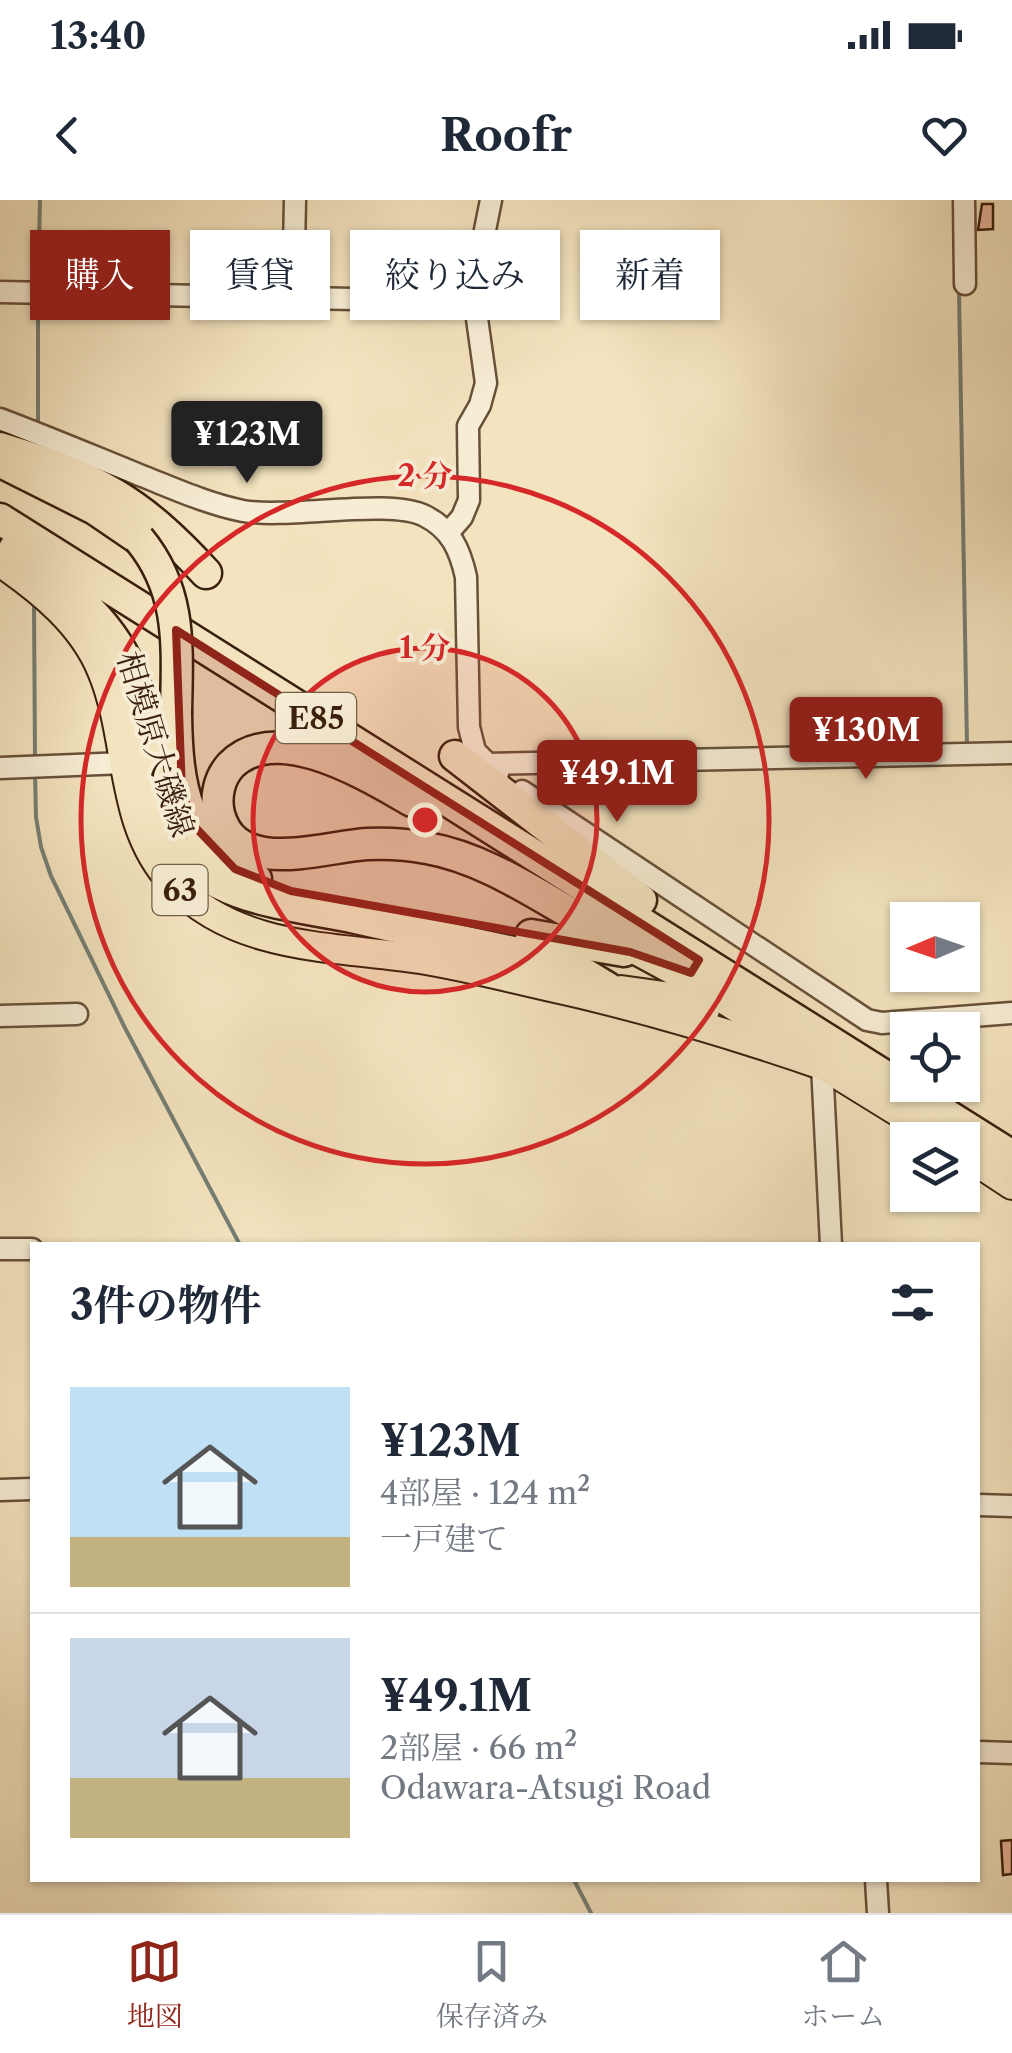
<!DOCTYPE html>
<html lang="ja">
<head>
<meta charset="utf-8">
<style>
  :root { --surface:#fff; --page:#f6f6f7; --text:#1f2937; --muted:#747a83; --line:#e0e1e3; --accent:#8f2418 }
  body { margin:0; font-family:"Libre Caslon Text","Noto Serif JP",serif; background:var(--page); color:var(--text); height:100vh; display:flex; flex-direction:column; font-size:38px; white-space:nowrap }
  * { box-sizing:border-box; margin:0 }
  p { font-size:32px; color:var(--muted) }
  .icon { flex:none; width:55px; height:55px; fill:none; stroke:currentColor; stroke-width:2; stroke-linecap:round; stroke-linejoin:round }
  .map { position:relative; flex:1; overflow:hidden }
  .side { position:absolute; left:30px; top:1042px; width:950px; height:640px; display:flex; flex-direction:column; background:var(--surface); border-radius:0px; box-shadow:0 2px 8px #0004 }
  .side>* { flex:none }
  .hud { position:absolute; left:30px; top:30px; width:952px; height:90px; display:flex; gap:20px }
  .needle { width:65px; rotate:268deg }
  .fabs { position:absolute; left:890px; top:702px; display:grid; gap:20px }
  .fabs a { display:grid; place-items:center; width:90px; height:90px; border-radius:0px; background:var(--surface); box-shadow:0 2px 8px #0004; font-size:50px }
  .price { position:absolute; translate:-50% -85px; padding:0 22px; border-radius:10px; background:var(--accent); color:#fff; font-size:32px; line-height:65px; filter:drop-shadow(0 2px 5px #0008) }
  .price::after { content:''; position:absolute; left:50%; top:60px; width:30px; height:22px; margin-left:-15px; background:inherit; clip-path:polygon(0 0,100% 0,50% 100%) }
  .price.current { background:#222; color:#fff }
  ul { padding:0; list-style:none }
  li { display:flex; align-items:center; gap:30px; height:250px; padding:0 40px }
  li+li { border-top:2px solid var(--line) }
  li span { display:grid; place-items:center; flex:none; width:280px; height:200px; border-radius:0px; color:#555 }
  li>.icon { margin-inline-start:auto }
  span .icon { width:120px; height:120px; fill:#fffc; stroke-width:1 }
  li b { font-size:42px }
  h2 { display:flex; justify-content:space-between; align-items:center; height:120px; padding:0 40px; font-size:42px }
  .chip { padding:0 35px; border-radius:0px; background:var(--surface); box-shadow:0 2px 8px #0004; font-size:35px; line-height:90px }
  .chip.current { background:var(--accent); color:#fff }
  .status { display:flex; justify-content:space-between; align-items:center; height:70px; padding:0 50px; background:var(--surface); direction:ltr }
  .status svg { height:28px; fill:currentColor }
  header { display:flex; justify-content:space-between; align-items:center; height:130px; padding:0 40px; background:var(--surface); font-size:45px; font-weight:700 }
  .menu { display:flex; justify-content:space-around; align-items:center; height:140px; border-top:2px solid var(--line); background:var(--surface); font-size:28px; color:var(--muted) }
  .menu a { display:grid; justify-items:center; gap:5px }
  .menu .current { color:var(--accent) }
  .map>svg:first-child { display:block }
</style>
</head>
<body>
<div class="status"><b>13:40</b><svg viewBox="0 0 49 12"><path d="M0 12V9h3v3zM5 12V6h3v6zM10 12V3h3v9zM15 12V0h3v12zM26 1h20v11H26zM47 4h2v5h-2z"/></svg></div>
<header><svg class="icon" aria-label="back" viewBox="0 0 24 24"><path d="M15 5l-7 7 7 7"/></svg>Roofr<svg class="icon" aria-label="heart" viewBox="0 0 24 24"><path d="M12 20l-8-8c-3-5 5-10 8-4 3-6 11-1 8 4z"/></svg></header>
<div class="map">
<svg width="1012" height="1713" viewBox="0 0 1012 1713">
  <rect width="100%" height="100%" fill="#f3e3be"/>
  <filter id="stains"><feTurbulence type="fractalNoise" baseFrequency=".002" numOctaves="4"/><feColorMatrix values="0 0 0 0 .2 0 0 0 0 .09 0 0 0 0 .02 0 0 0 .5 -.17"/></filter>
  <radialGradient id="worn" r=".72"><stop offset=".6" stop-color="#630" stop-opacity="0"/><stop offset="1" stop-color="#630" stop-opacity=".3"/></radialGradient>
  <g fill="none" stroke-linecap="round" stroke-linejoin="round">
    <g stroke="#757e74" stroke-width="4">
      <polyline points="38,85 40,0"/>
      <polyline points="959,91 967,545"/>
      <polyline points="38,101 38,226"/>
      <polyline points="34,407 35,558"/>
      <polyline points="35,572 36,617 41,647 51,676 125,828 240,1045"/>
      <polyline points="574,1680 591,1713"/>
    </g>
  </g>
  <g fill="#e9b59b" stroke="#3a1f0c" stroke-width="2.5">
    <polygon points="982,4 993,4 993,29 978,30"/>
    <polygon points="1012,1640 1012,1674 1003,1675 1001,1641"/>
  </g>
  <g fill="none" stroke-linecap="round" stroke-linejoin="round">
    <defs>
      <g id="minor">
        <polyline points="964,0 965,84"/>
        <polyline points="0,92 454,101 473,90"/>
        <polyline points="293,99 295,0"/>
        <path d="M0 219C48 237 95 257 142 276 175 289 208 304 243 311 290 319 390 298 425 316 451 329 460 350 466 377L469 527 475 551 498 574"/>
        <polyline points="449,332 462,317 469,300 468,226 480,205 486,183 473,90 491,0"/>
        <polyline points="485,564 1012,553"/>
        <polyline points="0,568 125,563"/>
        <polyline points="522,591 867,820 882,823 1012,813"/>
        <polyline points="0,816 77,814"/>
        <polyline points="822,865 831,1045"/>
        <polyline points="0,1049 32,1049"/>
        <polyline points="0,1290 32,1289"/>
        <polyline points="978,1305 1012,1306"/>
        <polyline points="978,1552 1012,1553"/>
        <polyline points="876,1680 878,1713"/>
      </g>
      <g id="major">
        <path d="M0 362C41 390 83 424 102 471 131 540 118 625 173 683 237 751 334 746 420 759 462 766 504 776 546 786 639 806 732 834 822 865"/>
        <polyline points="621,790 664,796 705,810"/>
        <polyline points="808,856 944,940"/>
        <polyline points="962,952 1012,985"/>
      </g>
      <g id="highway">
        <path d="M0 248C96 277 138 299 206 373"/>
        <polyline points="3,263 95,309 139,339"/>
        <polyline points="0,319 1012,956"/>
        <path d="M14 349C58 381 107 415 129 467 156 530 133 608 186 660 228 702 301 706 356 718 422 733 489 747 556 761L575 768 608 788"/>
        <path d="M176 514C177 586 185 645 256 679"/>
        <polyline points="455,556 641,700"/>
        <path d="M412 601C368 576 277 519 231 565 219 578 215 597 219 614 236 678 321 647 367 644 387 643 407 644 427 648 484 658 534 693 584 721 657 760 733 798 798 849"/>
        <polyline points="531,735 624,751"/>
      </g>
    </defs>
    <use href="#minor" stroke="#685038" stroke-width="25"/>
    <use href="#major" stroke="#3a1f0c" stroke-width="32"/>
    <use href="#highway" stroke="#3a1f0c" stroke-width="35"/>
    <use href="#minor" stroke="#f7edd5" stroke-width="20"/>
    <use href="#major" stroke="#f3e3be" stroke-width="28"/>
    <use href="#highway" stroke="#f3e3be" stroke-width="30"/>
    <defs>
      <path id="highway-bridge" d="M139 339C183 392 177 449 176 514"/>
    </defs>
    <use href="#highway-bridge" stroke="#3a1f0c" stroke-width="35" stroke-linecap="butt"/>
    <use href="#highway-bridge" stroke="#f3e3be" stroke-width="30"/>
  </g>
  <path fill="#8f2418" fill-opacity="0.2" stroke="#8f2418" stroke-width="8" stroke-linejoin="round" d="M176 430 699 760 691 773 630 752 291 691 235 669 196 628 182 593Z"/>
  <circle cx="425" cy="620" r="172" fill="#d62828" fill-opacity=".12"/>
  <g fill="none" stroke="#d62828" stroke-width="5">
    <circle cx="425" cy="620" r="172"/>
    <circle cx="425" cy="620" r="344"/>
  </g>
  <g text-anchor="middle" dominant-baseline="central" stroke-width="8" stroke-linejoin="round" paint-order="stroke">
    <g fill="#f7edd5" stroke="#735d48" stroke-width="2.5">
      <rect x="276" y="493" width="80" height="50" rx="8"/>
      <rect x="152.5" y="665" width="55" height="50" rx="8"/>
    </g>
    <g font-size="30" font-weight="bold" fill="#3a1f0c">
      <text x="316" y="518">E85</text>
      <text x="180" y="690">63</text>
    </g>
    <g font-size="32" fill="#3a1f0c" stroke="#f7edd5">
      <text transform="translate(156 544) rotate(73)">相模原大磯線</text>
    </g>
  </g>
  <circle cx="425" cy="620" r="15" fill="#d62828" stroke="#f7edd5" stroke-width="5"/>
  <g font-size="30" text-anchor="middle" font-weight="bold" fill="#d62828" stroke="#f7edd5" stroke-width="8" stroke-linejoin="round" paint-order="stroke">
    <text x="425" y="286">2 分</text>
    <text x="425" y="458">1 分</text>
  </g>
  <rect width="100%" height="100%" filter="url(#stains)"/>
  <rect width="100%" height="100%" fill="url(#worn)"/>
</svg>
<div class="fabs">
<a><svg class="needle" viewBox="-14 -14 28 28"><path d="M0-13l5 13h-10z" fill="#e53935"/><path d="M0 13l5-13h-10z" fill="#747a83"/></svg></a>
<a><svg class="icon" aria-label="locate" viewBox="0 0 24 24"><circle cx="12" cy="12" r="6"/><path d="M12 2v4M12 18v4M2 12h4M18 12h4"/></svg></a>
<a><svg class="icon" aria-label="layers" viewBox="0 0 24 24"><path d="M12 4l9 5-9 5-9-5zM3 14l9 5 9-5"/></svg></a>
</div>
<b class="price current" style="left:247px;top:286px">¥123M</b>
<b class="price" style="left:866px;top:582px">¥130M</b>
<b class="price" style="left:617px;top:625px">¥49.1M</b>
<div class="hud">
<a class="chip current">購入</a>
<a class="chip">賃貸</a>
<a class="chip">絞り込み</a>
<a class="chip">新着</a>
</div>
<section class="side">
<h2>3件の物件<svg class="icon" aria-label="filters" viewBox="0 0 24 24"><path d="M4 7h16M4 17h16"/><circle cx="9" cy="7" r="2"/><circle cx="15" cy="17" r="2"/></svg></h2>
<ul>
<li><span style="background:linear-gradient(#bfe0f5 75%,#c2b280 0)"><svg class="icon" aria-label="home" viewBox="0 0 24 24"><path d="M3 11l9-7 9 7M6 9v11h12V9"/></svg></span><div><b>¥123M</b><p>4部屋 · 124 m²</p><p>一戸建て</p></div></li>
<li><span style="background:linear-gradient(#c9d6e8 70%,#c2b280 0)"><svg class="icon" aria-label="home" viewBox="0 0 24 24"><path d="M3 11l9-7 9 7M6 9v11h12V9"/></svg></span><div><b>¥49.1M</b><p>2部屋 · 66 m²</p><p>Odawara-Atsugi Road</p></div></li>
</ul>
</section>
</div>
<nav class="menu">
<a class="current"><svg class="icon" aria-label="map" viewBox="0 0 24 24"><path d="M3 6l6-2 6 2 6-2v14l-6 2-6-2-6 2zM9 4v14M15 6v14"/></svg>地図</a>
<a><svg class="icon" aria-label="saved" viewBox="0 0 24 24"><path d="M7 4h10v16l-5-4-5 4z"/></svg>保存済み</a>
<a><svg class="icon" aria-label="home" viewBox="0 0 24 24"><path d="M3 11l9-7 9 7M6 9v11h12V9"/></svg>ホーム</a>
</nav>
</body>
</html>
